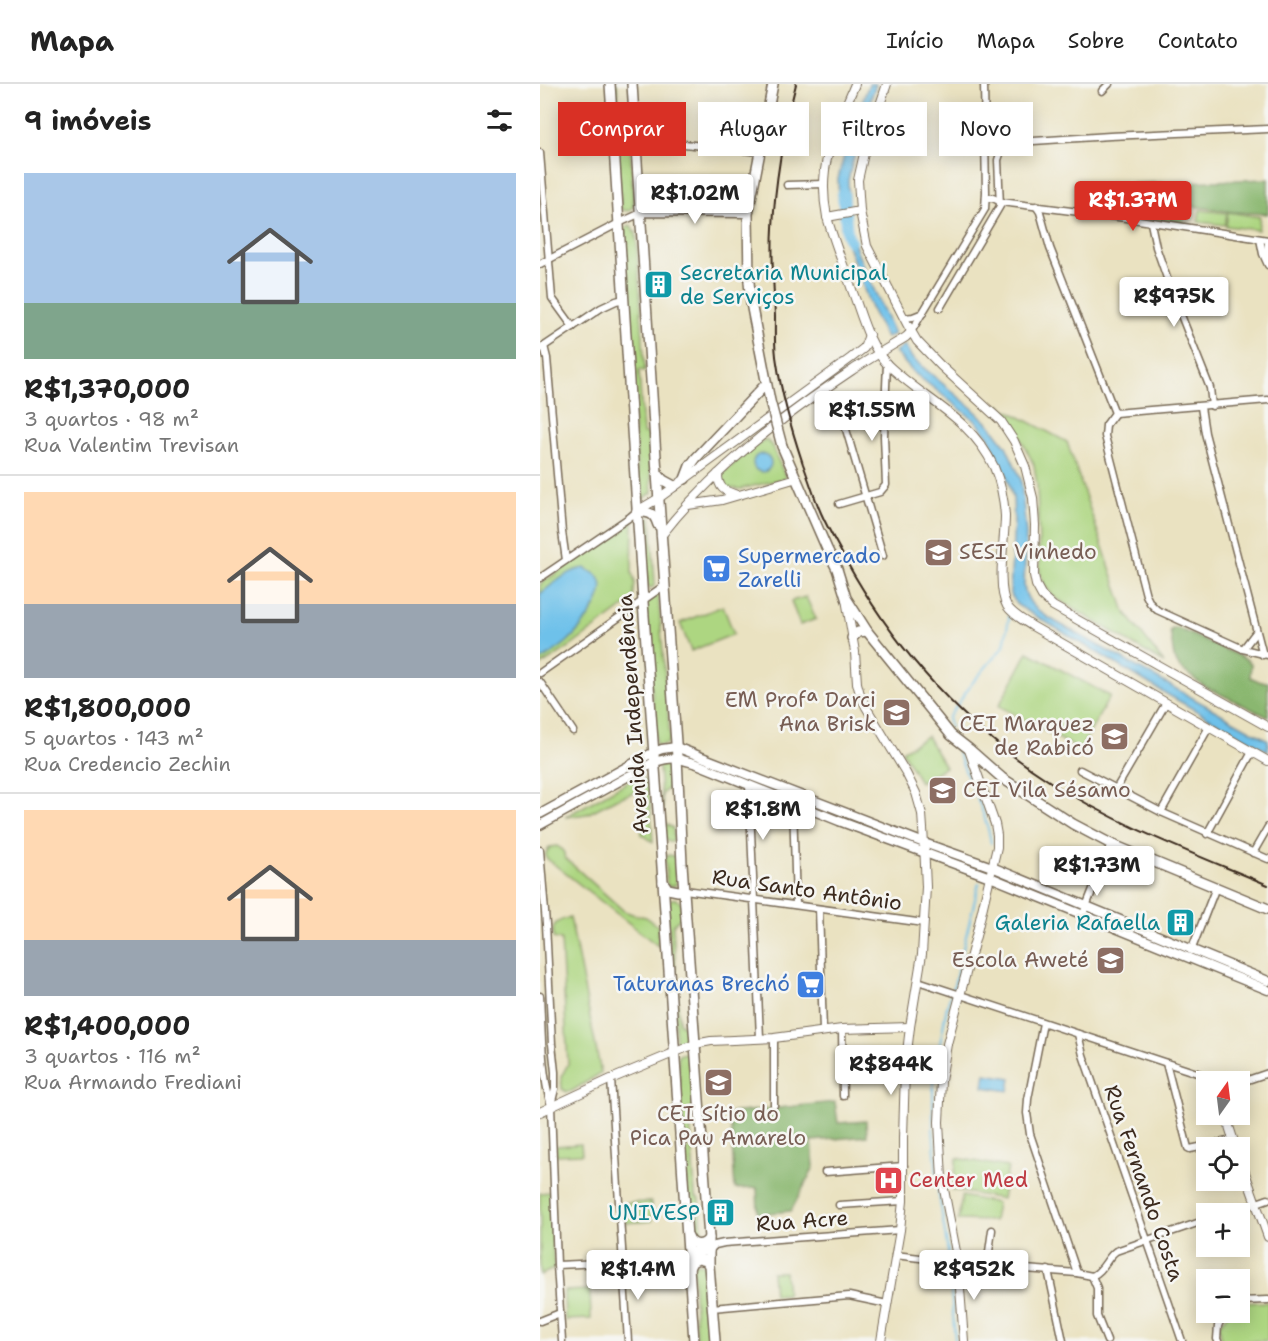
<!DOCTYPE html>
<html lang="pt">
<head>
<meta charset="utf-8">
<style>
  :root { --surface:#fff; --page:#f2f2f2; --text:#222; --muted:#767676; --line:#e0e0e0; --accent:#d93025 }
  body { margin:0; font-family:"Shantell Sans",sans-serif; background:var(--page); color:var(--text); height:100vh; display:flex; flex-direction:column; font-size:22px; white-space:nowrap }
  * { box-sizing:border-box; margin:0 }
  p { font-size:20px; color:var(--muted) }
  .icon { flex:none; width:33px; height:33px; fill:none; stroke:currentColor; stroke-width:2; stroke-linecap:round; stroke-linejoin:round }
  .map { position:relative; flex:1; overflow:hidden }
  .details { display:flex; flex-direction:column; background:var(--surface); width:540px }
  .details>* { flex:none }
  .hud { position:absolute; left:18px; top:18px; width:570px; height:54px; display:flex; gap:12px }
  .needle { width:39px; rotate:14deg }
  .fabs { position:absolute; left:656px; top:987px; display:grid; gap:12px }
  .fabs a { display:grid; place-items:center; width:54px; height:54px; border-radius:0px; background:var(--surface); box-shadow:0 3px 15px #0003; font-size:30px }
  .price { position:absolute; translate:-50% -51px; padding:0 14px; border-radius:6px; background:#fff; color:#222; font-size:20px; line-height:39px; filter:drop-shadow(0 2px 3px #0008) }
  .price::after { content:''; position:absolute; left:50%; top:36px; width:18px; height:14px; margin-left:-9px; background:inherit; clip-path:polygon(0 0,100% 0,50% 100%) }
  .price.active { background:var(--accent); color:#fff }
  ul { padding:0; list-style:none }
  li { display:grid; align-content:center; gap:12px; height:318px; padding:0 24px }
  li+li { border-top:2px solid var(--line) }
  li span { display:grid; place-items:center; height:186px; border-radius:0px; color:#555 }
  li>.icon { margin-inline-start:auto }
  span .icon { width:108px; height:108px; fill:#fffc; stroke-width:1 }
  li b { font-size:26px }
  h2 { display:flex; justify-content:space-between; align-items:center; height:72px; padding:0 24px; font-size:26px }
  .tag { padding:0 21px; border-radius:0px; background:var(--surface); box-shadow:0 3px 15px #0003; font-size:21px; line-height:54px }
  .tag.active { background:var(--accent); color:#fff }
  header { display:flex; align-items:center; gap:36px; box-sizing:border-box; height:84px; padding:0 30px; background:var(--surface); border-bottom:2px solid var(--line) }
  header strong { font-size:28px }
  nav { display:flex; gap:33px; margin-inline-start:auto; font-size:21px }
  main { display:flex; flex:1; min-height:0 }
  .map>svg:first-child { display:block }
</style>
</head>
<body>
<header>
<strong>Mapa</strong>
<nav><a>Início</a><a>Mapa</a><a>Sobre</a><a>Contato</a></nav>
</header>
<main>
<section class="details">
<h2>9 imóveis<svg class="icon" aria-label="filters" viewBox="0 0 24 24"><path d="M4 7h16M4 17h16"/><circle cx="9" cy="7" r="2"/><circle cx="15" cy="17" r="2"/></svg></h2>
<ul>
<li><span style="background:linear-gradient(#a9c7e8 70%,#7fa58c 0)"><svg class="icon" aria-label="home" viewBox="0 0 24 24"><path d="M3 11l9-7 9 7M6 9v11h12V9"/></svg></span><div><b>R$1,370,000</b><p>3 quartos · 98 m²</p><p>Rua Valentim Trevisan</p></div></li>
<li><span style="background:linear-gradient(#ffd9b3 60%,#9aa5b1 0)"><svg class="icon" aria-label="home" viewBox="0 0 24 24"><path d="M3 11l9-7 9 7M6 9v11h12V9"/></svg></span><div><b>R$1,800,000</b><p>5 quartos · 143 m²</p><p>Rua Credencio Zechin</p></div></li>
<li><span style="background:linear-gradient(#ffd9b3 70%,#9aa5b1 0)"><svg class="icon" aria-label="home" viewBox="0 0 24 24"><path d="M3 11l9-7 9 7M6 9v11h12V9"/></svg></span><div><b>R$1,400,000</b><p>3 quartos · 116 m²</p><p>Rua Armando Frediani</p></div></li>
</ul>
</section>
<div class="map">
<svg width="728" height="1257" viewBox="0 0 728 1257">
  <rect width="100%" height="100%" fill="#f6f6f2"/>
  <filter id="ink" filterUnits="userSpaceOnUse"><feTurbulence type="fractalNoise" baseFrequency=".0167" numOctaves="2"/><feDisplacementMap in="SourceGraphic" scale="12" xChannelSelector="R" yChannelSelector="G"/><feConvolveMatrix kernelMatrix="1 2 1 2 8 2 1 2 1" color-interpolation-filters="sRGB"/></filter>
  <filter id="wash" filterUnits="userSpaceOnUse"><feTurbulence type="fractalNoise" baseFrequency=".008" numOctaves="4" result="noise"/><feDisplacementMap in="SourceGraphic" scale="24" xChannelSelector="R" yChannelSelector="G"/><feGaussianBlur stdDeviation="1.35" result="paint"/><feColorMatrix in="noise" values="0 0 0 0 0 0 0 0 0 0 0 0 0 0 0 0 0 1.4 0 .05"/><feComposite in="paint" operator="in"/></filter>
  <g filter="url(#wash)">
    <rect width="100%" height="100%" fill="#eae2c1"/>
    <g fill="#add681" stroke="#748050" stroke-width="1.5">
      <polygon points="72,0 77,0 79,22 88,32 94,120 93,123 88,127 83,126 81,124"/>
      <polygon points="579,110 597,116 645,124 643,139 578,129"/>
      <polygon points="660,126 687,129 685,141 658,138"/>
      <polygon points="688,128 720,133 718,146 686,142"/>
      <polygon points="90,141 92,143 94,148 96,148 105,287 99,286 103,349 108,350 112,409 99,417 82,149 84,149 85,145"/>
      <polygon points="458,321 527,358 585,528 624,579 514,513 505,502 500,489 497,401 494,381 475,343"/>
      <polygon points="226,355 232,362 246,394 201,405 185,404 179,395 182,390 216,361"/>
      <polygon points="104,432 111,434 115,500 113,503 111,504 107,501"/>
      <polygon points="93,437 92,489 95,499 93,516 31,562 0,582 0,500 56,463"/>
      <polygon points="118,509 130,654 127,660 116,661 105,518"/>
      <polygon points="266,513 276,535 260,541 251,517"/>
      <polygon points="183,522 194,550 151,567 140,539"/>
      <polygon points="488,568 570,612 540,666 459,622"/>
      <polygon points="387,652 405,683 380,698 362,667"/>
      <polygon points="131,679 132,700 122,710 124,739 133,744 134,756 129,758 124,755 119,684 121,681"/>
      <path d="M96 693C104 693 107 697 109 704L113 758 102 750 99 711 95 708 76 715 47 730 25 733Z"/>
      <polygon points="17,762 23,766 25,774 84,827 95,831 106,833 118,842 118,862 6,774 6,769 10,763"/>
      <polygon points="128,771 134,772 135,775 136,800 135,802 127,802 125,774"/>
      <path d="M131 815H136L141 819 142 832 133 841 139 938C146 944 151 948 148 958 144 962 140 961 136 957L127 819Z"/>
      <path d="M30 833 61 989 32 1007 27 1008 22 1005 21 993 28 980 21 856 13 854C12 838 16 838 30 833Z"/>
      <polygon points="151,967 154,1021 149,1025 152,1059 143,1059 138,971"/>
      <polygon points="41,1060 42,1070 16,1071 16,1062"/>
      <polygon points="144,1065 152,1065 155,1112 160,1116 162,1151 158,1157 150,1155"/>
      <polygon points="417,1074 468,1083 462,1115 412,1106"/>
      <polygon points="10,1108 14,1185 0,1191 0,1109"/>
      <polygon points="422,1112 457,1119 454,1137 418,1136"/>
      <polygon points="111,1118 112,1137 85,1139 85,1119"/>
      <polygon points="160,1179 165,1182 169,1257 156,1257 153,1180"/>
      <polygon points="245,1188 247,1210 234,1211 232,1188"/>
      <polygon points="50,1206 51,1235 25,1236 24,1207"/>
      <polygon points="728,1218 728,1256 726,1257 682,1257 679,1242 688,1229 699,1228 699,1219"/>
    </g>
    <g fill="#8ab76f" stroke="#627046" stroke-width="1.5">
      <polygon points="728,95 728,130 693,128 596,114 577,106 591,100"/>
      <polygon points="637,544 706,575 711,580 710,593 721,598 728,598 728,633 664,602 640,584 634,573 630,546"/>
      <polygon points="295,1018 298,1039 326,1037 327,1052 272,1057 274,1083 251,1127 218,1130 217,1104 195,1105 190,1029"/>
    </g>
    <g fill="#6ec1ea" stroke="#547684" stroke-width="1.5">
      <polygon points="329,0 336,0 324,34 308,96 309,123 299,123 298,95 308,57"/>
      <polygon points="309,140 317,168 354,250 346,254 332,227 301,142"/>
      <path d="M365 261 372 274 432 324 450 341 466 362 481 395 486 450 484 503C487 519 496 525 509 534L728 656V667L630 612 477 521 470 509 474 436 473 414 467 393 448 352 437 338 373 288 355 268Z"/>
      <circle cx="222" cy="379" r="9"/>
      <path d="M45 484C50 487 57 490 60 495 69 512 39 547 27 558 19 565 9 571 0 577V510C13 500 28 486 45 484Z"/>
      <polygon points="445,990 471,994 469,1007 443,1003"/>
    </g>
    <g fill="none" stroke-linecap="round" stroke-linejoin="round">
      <g stroke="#6ec1ea" stroke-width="2">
        <polyline points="410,643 408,634 433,598 464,562 470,528"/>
        <path d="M414 657C424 691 446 725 451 759"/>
        <polyline points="415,1257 408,1168 398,1105 393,1046 393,998 407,922 414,901 439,799"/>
      </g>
      <polyline stroke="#6ec1ea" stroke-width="12" points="303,109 307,150 310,157"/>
    </g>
  </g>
  <g filter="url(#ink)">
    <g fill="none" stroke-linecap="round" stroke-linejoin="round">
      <defs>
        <g id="minor">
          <polyline points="562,7 569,0"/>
          <polyline points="96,55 221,68"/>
          <polyline points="0,69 12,214 33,243"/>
          <polyline points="247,101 284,100"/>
          <polyline points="446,114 453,114 461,118 586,134 728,156"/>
          <polyline points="496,122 500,128 510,164 575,329"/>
          <polyline points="611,139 616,163 633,211 670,304 672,322"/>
          <polyline points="720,155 723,170 728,181"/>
          <polyline points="726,175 728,159"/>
          <polyline points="0,180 79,139 101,129 208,130"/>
          <polyline points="400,224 460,122 458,76 462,64 467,60 478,58 570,52 728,45"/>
          <polyline points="364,234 373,233 383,229"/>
          <polyline points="371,248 445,125 446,108 444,0"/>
          <polyline points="4,262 7,274 22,448 26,476"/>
          <polyline points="0,265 61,224 76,217 84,215"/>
          <polyline points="298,318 343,472"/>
          <polyline points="661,323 665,349 723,571"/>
          <polyline points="575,329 566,341 565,352 606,511 610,519 617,526 703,565 728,571"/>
          <polyline points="575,329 728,316"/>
          <polyline points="299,420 340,408 346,401 344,352 347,279"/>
          <polyline points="0,494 90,433 97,427"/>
          <polyline points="703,565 716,548"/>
          <polyline points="0,589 125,501"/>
          <polyline points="0,598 33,647"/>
          <polyline points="540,686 621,728 728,775"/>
          <polyline points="209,701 220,954"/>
          <polyline points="576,705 626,619"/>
          <polyline points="253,719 256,821"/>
          <polyline points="621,728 669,643"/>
          <polyline points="667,750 712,668"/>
          <polyline points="0,766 6,840 12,960 15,988 15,1005 11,1021"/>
          <polyline points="713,769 728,743"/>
          <polyline points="145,806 384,839"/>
          <polyline points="279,825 283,947"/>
          <polyline points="543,830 571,760"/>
          <polyline points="651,867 676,803"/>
          <polyline points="378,897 654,988 666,992 672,998"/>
          <path d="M0 912C2 948 1 986 11 1022L17 1181 22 1257"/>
          <polyline points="503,939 488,1015 487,1029 490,1050 537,1189"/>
          <polyline points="302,945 303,1012"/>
          <polyline points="538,950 543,971 642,1257"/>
          <polyline points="626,979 648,1064 650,1065 693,1056"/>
          <polyline points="71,995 88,1257"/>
          <polyline points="673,998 675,995 679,994 684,998"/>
          <polyline points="699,999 728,989"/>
          <polyline points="234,1021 234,954"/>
          <polyline points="285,1088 364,1082"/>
          <polyline points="299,1121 363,1117"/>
          <polyline points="686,1130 728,1115"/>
          <polyline points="170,1166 175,1161 184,1159 360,1146"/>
          <polyline points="355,1171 447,1182 537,1189 552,1192"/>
          <polyline points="17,1181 83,1178 148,1174"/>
          <polyline points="447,1182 452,1146"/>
          <polyline points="508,1186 523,1257"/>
          <path d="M552 1192C564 1187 566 1174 576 1167L666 1136"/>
          <polyline points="552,1192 557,1204 557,1232 567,1257"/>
          <polyline points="699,1217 728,1216"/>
          <polyline points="172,1224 309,1212 347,1220"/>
          <polyline points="0,1237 20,1229"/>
          <polyline points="678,1257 677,1255 678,1242 684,1228"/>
        </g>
        <g id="tertiary">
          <path d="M315 0C304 27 289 56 285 86 283 102 284 118 287 133 294 158 304 182 312 206 322 232 328 260 347 280 384 316 431 333 454 383 460 397 464 416 465 432 465 455 456 503 467 522 473 531 483 536 492 542L728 677"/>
          <polyline points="347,0 325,65 318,96 320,127 327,162 367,240 377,257 400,281 461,337 474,357 485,382 493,414 495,441 494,491 496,501 502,512 513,522 728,643"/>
          <polyline points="287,133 320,127"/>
          <path d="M178 390C178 404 184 407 197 411"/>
          <polyline points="148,421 182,416 257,394"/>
          <polyline points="97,427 119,414 311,274 324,264 329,251"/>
          <path d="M121 452C173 385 241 334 311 287 329 275 348 264 366 253L371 248"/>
          <polyline points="306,515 315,568 317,599 320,610 326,623 366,689 376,709 382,730 384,759 386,803 382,870 370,943 365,985 363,1054 363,1117 360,1146 341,1257"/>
          <polyline points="0,1028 71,995 155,960 171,957 234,954 302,945 370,943"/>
          <polyline points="685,1030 696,1064"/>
          <polyline points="699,1072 728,1153"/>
          <polyline points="424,1257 418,1178 402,1095 399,1038 401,997 407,960 436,852 457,763 457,751 455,740 429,666"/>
        </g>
        <g id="secondary">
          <polyline points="0,730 114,668 122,665 136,663 384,759 452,783 728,897"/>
          <path d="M0 741 114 678C135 672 137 674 157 680L299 737 450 793 728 906"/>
        </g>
        <g id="primary">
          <polyline points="70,0 103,518 121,768 154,1257"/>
          <polyline points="92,0 117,389 137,673 142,780 169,1154 169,1181 175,1257"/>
          <polyline points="230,317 211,219 209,198 208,130 233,0"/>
          <polyline points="242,362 287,465 297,485 306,514 327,547 411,651 429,665 462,694 533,740 571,760 728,825"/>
          <polyline points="117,389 123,396 134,402"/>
          <polyline points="145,395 150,382 156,374 226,300"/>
          <path d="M97 427C110 429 114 428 118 441"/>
          <polyline points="312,554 318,548 327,547"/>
          <polyline points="123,798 128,805 138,807 145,806"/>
          <path d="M148 1152C152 1163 163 1163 169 1154"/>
          <polyline points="148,1174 153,1168 169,1167"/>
          <polyline points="149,1184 152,1178 158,1175 166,1177 169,1181"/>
        </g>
      </defs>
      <use href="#minor" stroke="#786a57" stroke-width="9"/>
      <use href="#tertiary" stroke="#786a57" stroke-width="10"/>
      <use href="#secondary" stroke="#786a57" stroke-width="11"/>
      <use href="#primary" stroke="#786a57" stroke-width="12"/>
      <use href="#minor" stroke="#fff" stroke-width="6"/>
      <use href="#tertiary" stroke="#fff" stroke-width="8"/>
      <use href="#secondary" stroke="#fff" stroke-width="8"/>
      <use href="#primary" stroke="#fff" stroke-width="9"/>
      <path stroke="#3b2a1e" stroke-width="2" d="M256 0C244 47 235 95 233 144 231 174 234 203 235 233 235 248 234 264 237 279 242 314 252 347 263 380 269 396 274 413 281 429 288 445 297 460 305 475 356 567 423 642 512 699 579 742 655 770 728 801"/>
      <defs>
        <polyline id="primary-bridge" points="230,317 242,362"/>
      </defs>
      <use href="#primary-bridge" stroke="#786a57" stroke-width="12" stroke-linecap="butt"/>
      <use href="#primary-bridge" stroke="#fff" stroke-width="9"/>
    </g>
  </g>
  <defs>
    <symbol id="building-square" viewBox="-11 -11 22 22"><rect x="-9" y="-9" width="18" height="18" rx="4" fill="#0f9aa8" stroke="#f6f6f2"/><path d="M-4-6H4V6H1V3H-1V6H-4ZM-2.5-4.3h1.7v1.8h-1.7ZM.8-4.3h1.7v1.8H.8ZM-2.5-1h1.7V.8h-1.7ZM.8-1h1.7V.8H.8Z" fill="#fff"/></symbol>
    <symbol id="school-square" viewBox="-11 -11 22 22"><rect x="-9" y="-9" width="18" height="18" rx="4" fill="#8d6e63" stroke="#f6f6f2"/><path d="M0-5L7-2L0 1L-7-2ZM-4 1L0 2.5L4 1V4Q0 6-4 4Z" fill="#fff"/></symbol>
    <symbol id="supermarket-square" viewBox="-11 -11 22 22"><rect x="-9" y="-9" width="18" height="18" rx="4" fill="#3f7fe0" stroke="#f6f6f2"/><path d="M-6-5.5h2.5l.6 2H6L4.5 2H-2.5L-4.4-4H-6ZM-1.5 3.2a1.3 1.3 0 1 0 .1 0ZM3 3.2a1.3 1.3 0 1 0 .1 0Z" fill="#fff"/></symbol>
    <symbol id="hospital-square" viewBox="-11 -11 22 22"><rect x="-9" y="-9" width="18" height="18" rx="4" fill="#e0444e" stroke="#f6f6f2"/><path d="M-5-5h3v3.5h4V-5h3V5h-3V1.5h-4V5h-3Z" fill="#fff"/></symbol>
  </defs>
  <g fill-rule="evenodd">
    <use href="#building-square" x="102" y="184" width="33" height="33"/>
    <use href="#school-square" x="382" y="452" width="33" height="33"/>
    <use href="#supermarket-square" x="160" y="468" width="33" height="33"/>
    <use href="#school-square" x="340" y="612" width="33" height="33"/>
    <use href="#school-square" x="558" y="636" width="33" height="33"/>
    <use href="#school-square" x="386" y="690" width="33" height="33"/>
    <use href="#building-square" x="624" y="822" width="33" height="33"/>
    <use href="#school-square" x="554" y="860" width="33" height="33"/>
    <use href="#supermarket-square" x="254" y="884" width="33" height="33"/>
    <use href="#school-square" x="162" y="982" width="33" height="33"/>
    <use href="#hospital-square" x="332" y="1080" width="33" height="33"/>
    <use href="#building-square" x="164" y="1112" width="33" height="33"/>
  </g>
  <g text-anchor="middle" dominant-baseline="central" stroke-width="5" stroke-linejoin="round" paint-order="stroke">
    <g font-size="21" fill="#0d838f" stroke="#f6f6f2" text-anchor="end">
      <text x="140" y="189" text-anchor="start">Secretaria Municipal<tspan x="140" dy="24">de Serviços</tspan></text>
      <text x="620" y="839">Galeria Rafaella</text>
      <text x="160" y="1129">UNIVESP</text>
    </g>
    <g font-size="21" fill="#785e54" stroke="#f6f6f2" text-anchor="end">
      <text x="419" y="468" text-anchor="start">SESI Vinhedo</text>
      <text x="336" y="616">EM Profª Darci<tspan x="336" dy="24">Ana Brisk</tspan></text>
      <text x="554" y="640">CEI Marquez<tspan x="554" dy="24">de Rabicó</tspan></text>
      <text x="423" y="706" text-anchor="start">CEI Vila Sésamo</text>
      <text x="549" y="876">Escola Aweté</text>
      <text x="178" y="1030" text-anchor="middle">CEI Sítio do<tspan x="178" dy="24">Pica Pau Amarelo</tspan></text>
    </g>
    <g font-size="21" fill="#366cbe" stroke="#f6f6f2" text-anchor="start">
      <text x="198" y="472">Supermercado<tspan x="198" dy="24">Zarelli</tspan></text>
      <text x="250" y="900" text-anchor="end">Taturanas Brechó</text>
    </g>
    <g font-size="21" fill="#3b2a1e" stroke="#f6f6f2">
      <text transform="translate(93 630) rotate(-94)">Avenida Independência</text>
      <text transform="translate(267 806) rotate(8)">Rua Santo Antônio</text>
      <text transform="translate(604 1099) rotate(71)">Rua Fernando Costa</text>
      <text transform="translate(262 1137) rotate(-4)">Rua Acre</text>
    </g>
    <g font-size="21" fill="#be3a42" stroke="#f6f6f2" text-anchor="start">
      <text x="369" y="1096">Center Med</text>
    </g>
  </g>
</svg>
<div class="fabs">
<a><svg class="needle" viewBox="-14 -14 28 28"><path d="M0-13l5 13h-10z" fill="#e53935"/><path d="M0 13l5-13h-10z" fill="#767676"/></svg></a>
<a><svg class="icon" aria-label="locate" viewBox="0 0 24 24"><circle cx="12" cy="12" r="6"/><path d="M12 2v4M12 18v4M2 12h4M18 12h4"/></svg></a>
<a>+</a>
<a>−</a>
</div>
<b class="price" style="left:155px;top:141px">R$1.02M</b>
<b class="price active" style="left:593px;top:148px">R$1.37M</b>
<b class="price" style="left:634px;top:244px">R$975K</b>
<b class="price" style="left:332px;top:358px">R$1.55M</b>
<b class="price" style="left:223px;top:757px">R$1.8M</b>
<b class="price" style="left:557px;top:813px">R$1.73M</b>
<b class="price" style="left:351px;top:1012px">R$844K</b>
<b class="price" style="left:98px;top:1217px">R$1.4M</b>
<b class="price" style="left:434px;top:1217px">R$952K</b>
<div class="hud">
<a class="tag active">Comprar</a>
<a class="tag">Alugar</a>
<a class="tag">Filtros</a>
<a class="tag">Novo</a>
</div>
</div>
</main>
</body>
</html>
